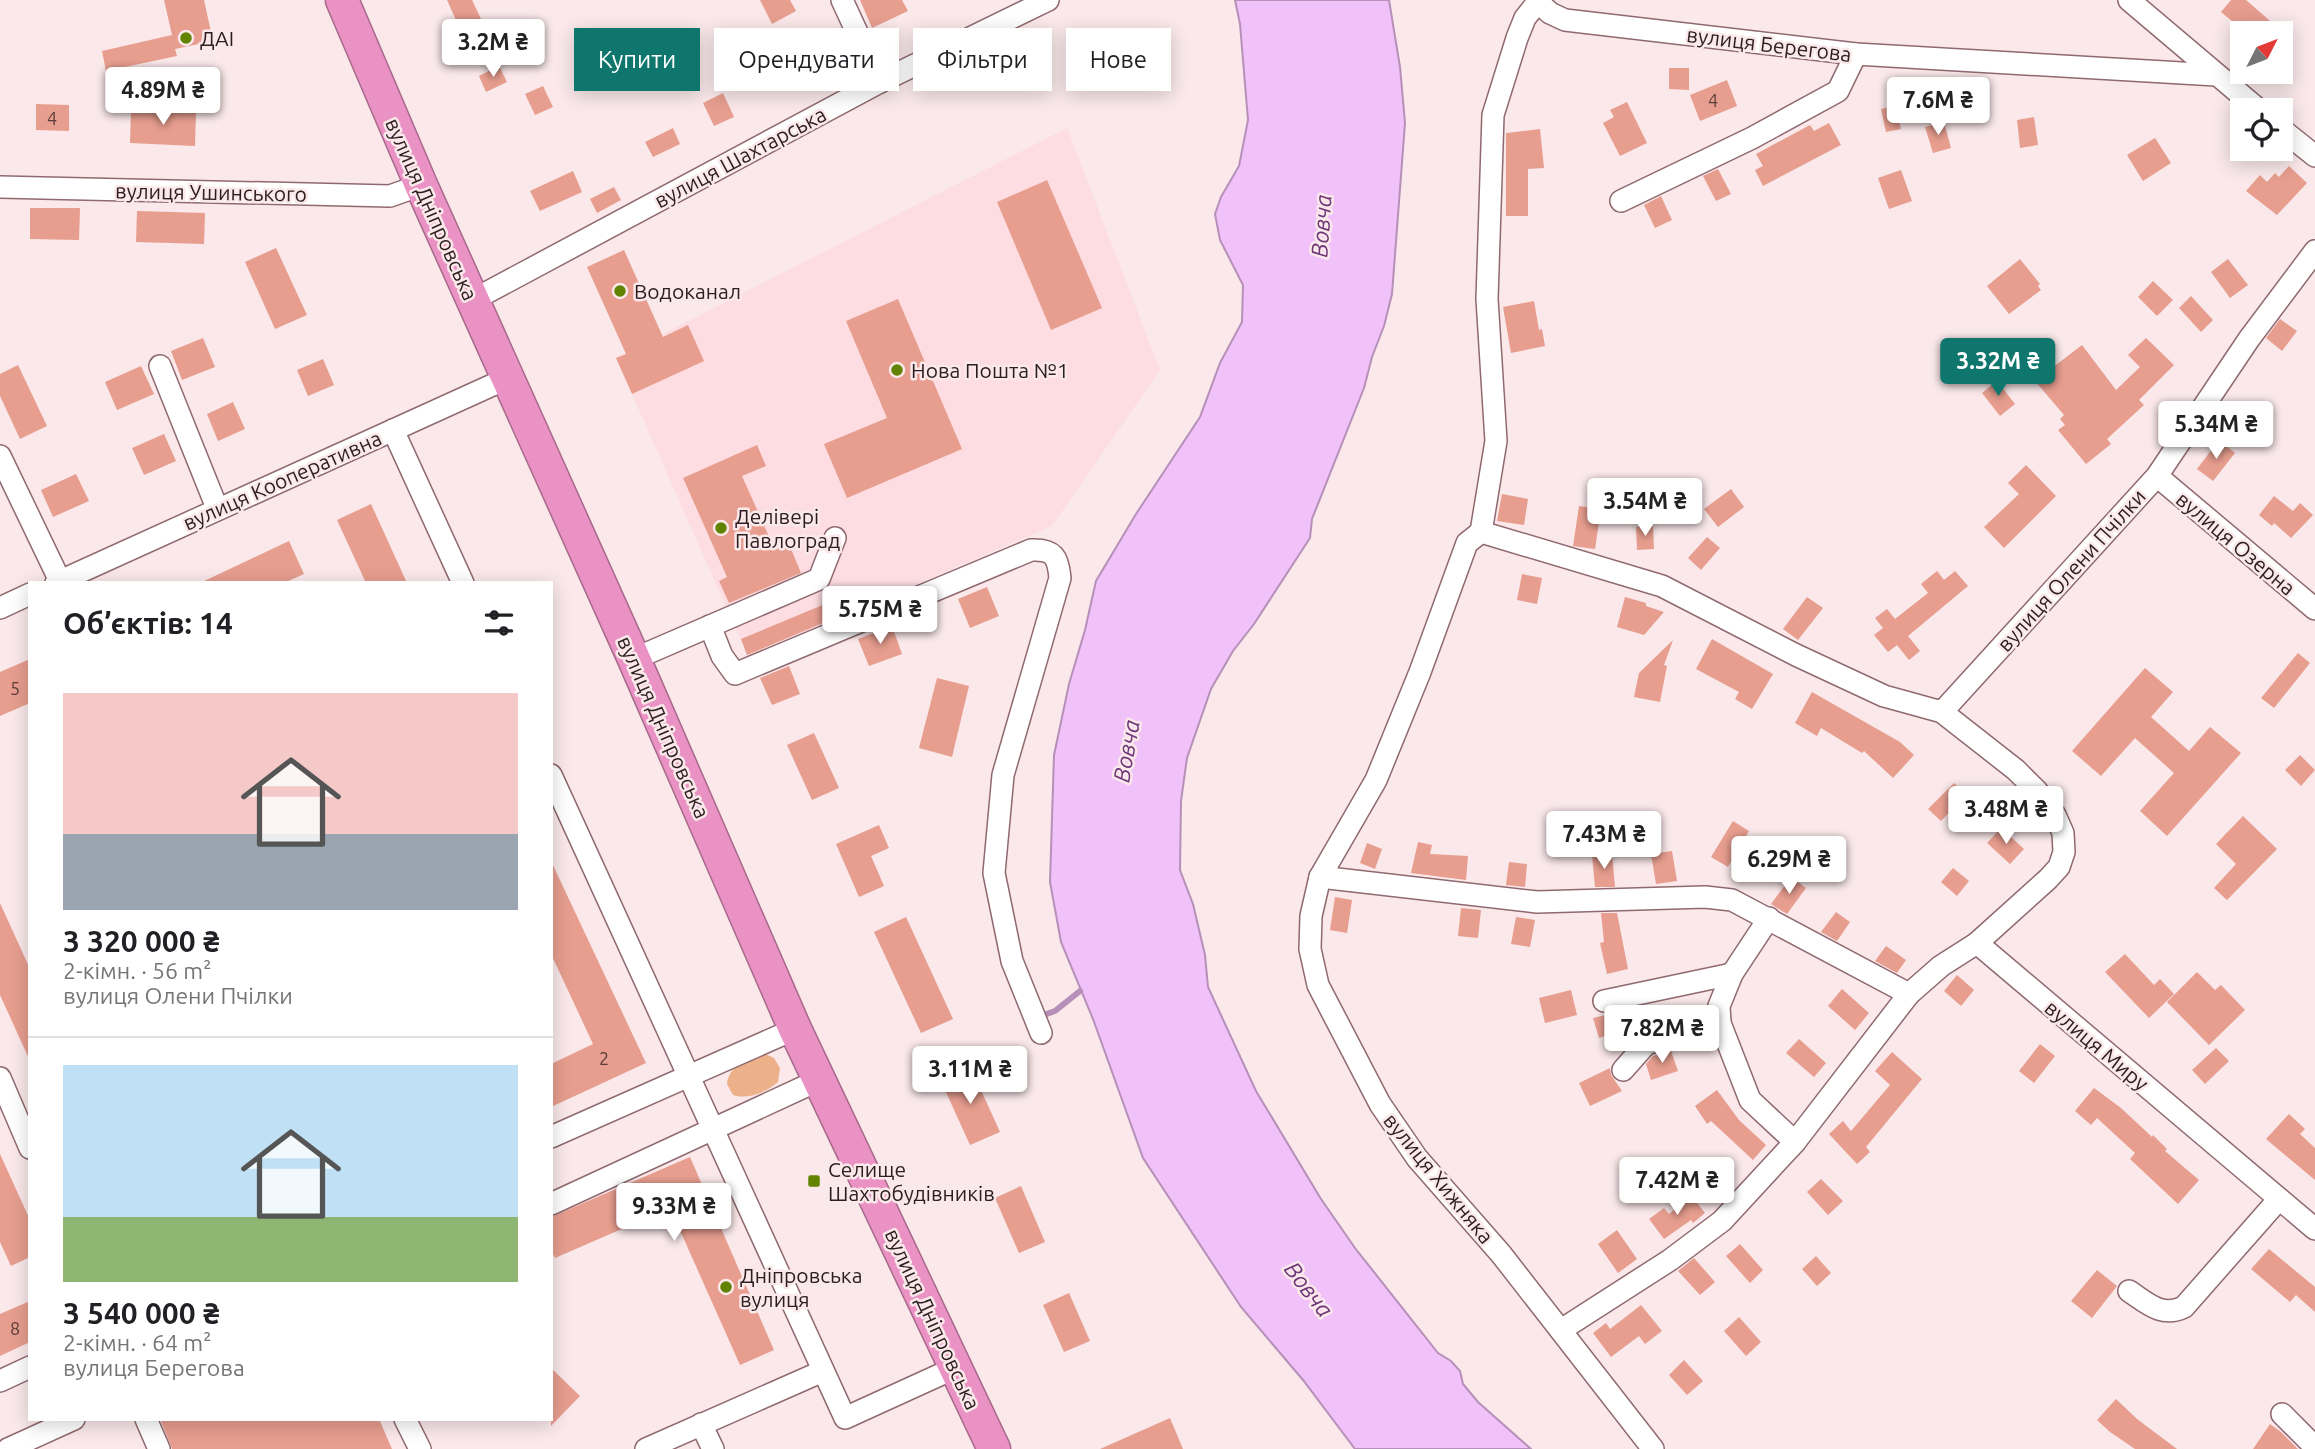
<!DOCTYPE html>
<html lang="uk">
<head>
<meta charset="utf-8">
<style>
  :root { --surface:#fff; --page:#f6f6f6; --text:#202124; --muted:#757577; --line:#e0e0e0; --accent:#0f766e }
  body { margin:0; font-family:Ubuntu,sans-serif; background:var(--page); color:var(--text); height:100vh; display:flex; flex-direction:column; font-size:26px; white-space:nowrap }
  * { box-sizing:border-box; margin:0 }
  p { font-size:23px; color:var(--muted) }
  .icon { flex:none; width:38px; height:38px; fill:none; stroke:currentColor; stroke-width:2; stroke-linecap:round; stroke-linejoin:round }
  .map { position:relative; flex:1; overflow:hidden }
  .panel { position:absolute; left:28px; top:581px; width:525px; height:840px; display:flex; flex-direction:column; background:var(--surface); border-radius:0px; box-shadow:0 4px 18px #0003 }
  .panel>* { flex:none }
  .guide { position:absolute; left:574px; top:28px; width:665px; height:63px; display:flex; gap:14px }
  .needle { width:46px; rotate:48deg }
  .tools { position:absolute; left:2230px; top:21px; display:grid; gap:14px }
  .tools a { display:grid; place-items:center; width:63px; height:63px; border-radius:0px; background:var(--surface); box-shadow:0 4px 18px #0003; font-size:35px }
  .price { position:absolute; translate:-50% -60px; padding:0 16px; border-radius:7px; background:#fff; color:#222; font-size:23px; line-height:46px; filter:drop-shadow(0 2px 4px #0008) }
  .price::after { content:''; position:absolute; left:50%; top:42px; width:21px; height:16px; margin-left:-10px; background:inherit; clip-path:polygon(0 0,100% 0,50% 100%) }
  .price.selected { background:var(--accent); color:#fff }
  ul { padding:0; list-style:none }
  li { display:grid; align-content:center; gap:14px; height:371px; padding:0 35px }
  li+li { border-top:2px solid var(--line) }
  li span { display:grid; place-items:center; height:217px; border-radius:0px; color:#555 }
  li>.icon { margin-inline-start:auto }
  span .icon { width:126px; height:126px; fill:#fffc; stroke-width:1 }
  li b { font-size:30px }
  h2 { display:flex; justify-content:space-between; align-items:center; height:84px; padding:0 35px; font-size:30px }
  .tag { padding:0 24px; border-radius:0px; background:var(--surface); box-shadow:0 4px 18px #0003; font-size:24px; line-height:63px }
  .tag.selected { background:var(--accent); color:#fff }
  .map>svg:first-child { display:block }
</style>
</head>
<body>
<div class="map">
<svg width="2315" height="1449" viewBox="0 0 2315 1449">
  <rect width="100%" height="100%" fill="#fae8ea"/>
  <polygon fill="#fddde1" points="1067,128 1160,370 1052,526 748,656 616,358"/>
  <path fill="#ecb189" d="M763 1053 774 1058 780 1068 778 1082C767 1092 747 1100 733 1095L727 1084C729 1065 747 1060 763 1053Z"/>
  <polygon fill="#f1c1f9" stroke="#b690b8" stroke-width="2" points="1235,0 1389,0 1400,67 1405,123 1392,294 1384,326 1372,357 1364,388 1312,519 1310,538 1254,624 1233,651 1211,689 1187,758 1181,801 1180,870 1193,904 1205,955 1208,987 1256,1091 1321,1199 1355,1248 1438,1353 1451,1361 1460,1371 1463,1384 1478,1402 1531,1449 1355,1449 1303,1380 1241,1307 1143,1158 1093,1019 1061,942 1050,882 1054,755 1069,684 1085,630 1096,581 1136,514 1200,417 1220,363 1242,322 1243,285 1220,240 1215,214 1221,197 1239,166 1248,120 1240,24"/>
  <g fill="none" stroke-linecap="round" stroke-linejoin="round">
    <polyline stroke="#b690b8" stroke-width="6" points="1041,1016 1055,1011 1080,991"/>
  </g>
  <g fill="#e79e8f">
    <polygon points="164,0 204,0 213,41 175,49 177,56 106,71 102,51 172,35"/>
    <polygon points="447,0 472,0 481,19 460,29"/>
    <polygon points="760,0 790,0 796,11 772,24"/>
    <polygon points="860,0 902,0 908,11 872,28"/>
    <polygon points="2231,0 2246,0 2284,33 2246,33 2221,12"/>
    <polygon points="813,46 825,69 791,87 779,63"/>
    <polygon points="499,66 507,82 486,92 479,76"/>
    <polygon points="1669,68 1689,68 1689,90 1669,89"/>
    <polygon points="1727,80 1737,106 1700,121 1690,95"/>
    <polygon points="543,86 553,107 535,115 525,94"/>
    <polygon points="723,93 734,117 714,126 703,103"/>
    <polygon points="1627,102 1647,143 1620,156 1603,123 1614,117 1610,110"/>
    <polygon points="36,104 69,105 69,131 36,130"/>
    <polygon points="1896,106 1901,129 1886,132 1881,109"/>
    <polygon points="131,109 196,112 195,146 130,143"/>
    <polygon points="2034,117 2038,145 2020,148 2017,120"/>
    <polygon points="1944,122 1951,148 1933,153 1925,127"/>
    <polygon points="1829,123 1841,145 1763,186 1755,170 1763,166 1756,154 1810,125 1814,131"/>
    <polygon points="673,128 680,144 653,157 645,142"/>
    <polygon points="1540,129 1544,168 1528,169 1528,216 1506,216 1506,133"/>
    <polygon points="2155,138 2171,163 2143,181 2127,155"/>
    <polygon points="2289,166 2307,183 2277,215 2246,191 2260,175 2267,182 2275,173 2279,177"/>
    <polygon points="1718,169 1731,194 1716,201 1703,176"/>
    <polygon points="1901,170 1912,201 1889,209 1878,178"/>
    <polygon points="573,171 582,192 540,211 530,191"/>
    <polygon points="1047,180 1102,308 1051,330 997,202"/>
    <polygon points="614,187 621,200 597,213 590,199"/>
    <polygon points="1661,196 1672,220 1655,228 1644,205"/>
    <polygon points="30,208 80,208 79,240 30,239"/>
    <polygon points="137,211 205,213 204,244 136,242"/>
    <polygon points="276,248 307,315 275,329 245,262"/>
    <polygon points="624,250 663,337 688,325 704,361 632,394 616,358 626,354 587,267"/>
    <polygon points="2020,259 2040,284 2038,286 2041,290 2009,314 1987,286"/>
    <polygon points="2228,259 2248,285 2230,298 2211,272"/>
    <polygon points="2153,281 2173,300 2157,316 2138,297"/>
    <polygon points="2191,296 2213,320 2201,332 2179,308"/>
    <polygon points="898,299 962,449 847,498 824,444 887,418 846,321"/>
    <polygon points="1534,301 1539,330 1542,329 1545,346 1511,353 1503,307"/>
    <polygon points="2280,319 2297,331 2282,351 2266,338"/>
    <polygon points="203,338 215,367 182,380 171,351"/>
    <polygon points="2146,338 2174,365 2139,400 2144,405 2107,439 2111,444 2086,464 2058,430 2065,425 2060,419 2064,415 2035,381 2082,345 2116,390 2140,367 2128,355"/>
    <polygon points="323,359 334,385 308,396 297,370"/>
    <polygon points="18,365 47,426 20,439 0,396 0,374"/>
    <polygon points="141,366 154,394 117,410 105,382"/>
    <polygon points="1997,381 2015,404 2000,416 1982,393"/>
    <polygon points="233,402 245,429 218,441 207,414"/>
    <polygon points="164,434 176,461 144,475 132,448"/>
    <polygon points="2219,440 2235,453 2213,481 2197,469"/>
    <polygon points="757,445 766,466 742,476 775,550 789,544 801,573 729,603 719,581 727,577 683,478"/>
    <polygon points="2026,465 2056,496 2004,548 1984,527 2019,494 2008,483"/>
    <polygon points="76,474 89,501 53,517 41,490"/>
    <polygon points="1731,489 1744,507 1718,527 1704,509"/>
    <polygon points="1502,494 1528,499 1524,525 1497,521"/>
    <polygon points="2274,496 2293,511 2300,503 2313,515 2291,538 2274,523 2272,526 2259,515"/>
    <polygon points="371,504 407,583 366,583 337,520"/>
    <polygon points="1579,506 1601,509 1595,549 1573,546"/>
    <polygon points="1653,526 1654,549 1637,550 1636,527"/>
    <polygon points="1707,537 1720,548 1701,570 1688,558"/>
    <polygon points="289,541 304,574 284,583 200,583"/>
    <polygon points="1937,571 1944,580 1955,571 1968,586 1908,636 1920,651 1909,660 1897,645 1888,652 1874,635 1883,628 1875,618 1887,609 1895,619 1928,593 1921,584"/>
    <polygon points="1522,574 1542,578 1537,604 1517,600"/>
    <polygon points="987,587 999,616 970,628 958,599"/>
    <polygon points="1625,597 1646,603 1646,606 1664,612 1644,635 1617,627"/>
    <polygon points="1807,597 1823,608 1798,640 1783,629"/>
    <polygon points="837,599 844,614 747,655 741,639"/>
    <polygon points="892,626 902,654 869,666 858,639"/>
    <polygon points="1712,639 1773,674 1752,709 1735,699 1739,692 1696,669"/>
    <polygon points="1673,640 1664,665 1667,666 1660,702 1634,697 1639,673"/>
    <polygon points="2298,653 2310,663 2274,708 2261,698"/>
    <polygon points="30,659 30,703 0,716 0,672"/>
    <polygon points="789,666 800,694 772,705 760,678"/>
    <polygon points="2145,668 2173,692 2151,717 2189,751 2210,727 2241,753 2167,836 2140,811 2174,773 2135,738 2101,776 2072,751"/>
    <polygon points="937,678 969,686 952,757 919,748"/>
    <polygon points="1812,692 1900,742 1914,755 1893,778 1864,751 1862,753 1821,728 1817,736 1795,723"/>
    <polygon points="814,733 839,788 812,800 787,745"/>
    <polygon points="2300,755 2315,770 2301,786 2285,770"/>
    <polygon points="1954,783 1966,795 1941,821 1928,809"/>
    <polygon points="2243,816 2277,849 2227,900 2214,888 2236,864 2216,844"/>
    <polygon points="1733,821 1749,831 1728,867 1711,857"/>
    <polygon points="879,825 889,848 871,856 884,886 859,897 836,844"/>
    <polygon points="2001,828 2024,849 2010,864 1987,843"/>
    <polygon points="1418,842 1432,845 1430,854 1468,856 1466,880 1411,873"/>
    <polygon points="1367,843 1382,849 1375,869 1360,863"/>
    <polygon points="1672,851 1677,881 1656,884 1651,854"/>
    <polygon points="1612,854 1615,887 1595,887 1592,855"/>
    <polygon points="551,861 646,1063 551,1107 551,1064 593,1044 551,954"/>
    <polygon points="1509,862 1527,864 1525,887 1506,885"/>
    <polygon points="1953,868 1969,881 1957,896 1941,882"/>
    <polygon points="1791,877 1806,888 1787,914 1771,904"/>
    <polygon points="1335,897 1352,900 1347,933 1330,930"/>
    <polygon points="0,903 30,969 30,1061 0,995"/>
    <polygon points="1461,908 1481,910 1478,938 1458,936"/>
    <polygon points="1836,912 1850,922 1837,941 1821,932"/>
    <polygon points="1601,913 1617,913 1628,969 1607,974 1600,943 1604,942"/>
    <polygon points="906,917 953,1019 921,1033 874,932"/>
    <polygon points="1516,917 1535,920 1530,947 1511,944"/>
    <polygon points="1886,946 1906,960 1897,973 1875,961"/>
    <polygon points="2125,954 2154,985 2160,979 2174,994 2149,1018 2105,972"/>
    <polygon points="2197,972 2215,990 2221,985 2245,1010 2209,1045 2167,1002"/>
    <polygon points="1957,975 1974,990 1961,1006 1944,991"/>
    <polygon points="1842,989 1869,1013 1855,1030 1828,1006"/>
    <polygon points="1571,990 1577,1015 1545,1023 1539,998"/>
    <polygon points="1631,1009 1637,1025 1599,1038 1593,1018"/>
    <polygon points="1799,1039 1826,1063 1814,1077 1786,1053"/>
    <polygon points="2040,1044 2055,1056 2034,1083 2019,1071"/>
    <polygon points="2216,1048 2229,1061 2205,1084 2192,1070"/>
    <polygon points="1671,1051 1678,1071 1651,1080 1646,1064 1653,1056"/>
    <polygon points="1892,1052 1922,1079 1866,1147 1870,1152 1857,1164 1829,1134 1843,1121 1851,1131 1890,1085 1875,1071"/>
    <polygon points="970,1066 1000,1132 970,1145 940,1079"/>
    <polygon points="1610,1068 1611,1075 1622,1091 1590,1106 1579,1083"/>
    <polygon points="2094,1088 2121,1108 2152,1137 2153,1135 2167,1149 2165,1151 2199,1180 2178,1204 2130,1159 2135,1153 2097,1118 2091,1125 2075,1111"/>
    <polygon points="1717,1090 1739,1120 1766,1145 1753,1160 1711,1121 1707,1124 1695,1106"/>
    <polygon points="2289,1114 2305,1129 2300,1134 2315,1148 2315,1180 2266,1139"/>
    <polygon points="0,1154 30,1220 30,1257 11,1266 0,1242"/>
    <polygon points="690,1157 774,1350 740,1365 670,1208 555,1258 551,1250 551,1217"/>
    <polygon points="1821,1179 1843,1201 1828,1215 1807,1192"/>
    <polygon points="1021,1186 1045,1242 1019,1253 995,1198"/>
    <polygon points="1691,1195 1705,1213 1693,1223 1691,1220 1664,1239 1649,1219 1664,1208 1669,1214"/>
    <polygon points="1617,1230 1637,1259 1618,1273 1598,1244"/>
    <polygon points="1740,1244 1763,1270 1750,1283 1726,1256"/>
    <polygon points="2269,1249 2315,1287 2315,1312 2296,1295 2290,1302 2251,1269"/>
    <polygon points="1816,1256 1831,1273 1817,1286 1802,1269"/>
    <polygon points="1694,1258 1715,1282 1700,1295 1678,1271"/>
    <polygon points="2097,1270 2117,1286 2092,1318 2071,1301"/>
    <polygon points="1069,1293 1090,1341 1064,1352 1043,1305"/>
    <polygon points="30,1301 30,1342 0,1356 0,1314"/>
    <polygon points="1641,1305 1662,1331 1645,1344 1639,1336 1611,1357 1593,1333 1606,1323 1610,1329"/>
    <polygon points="1739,1317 1761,1342 1746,1356 1724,1331"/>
    <polygon points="1684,1360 1703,1381 1687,1395 1669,1375"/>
    <polygon points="551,1368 580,1396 551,1426"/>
    <polygon points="2116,1399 2137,1419 2177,1449 2135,1449 2110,1432 2097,1420"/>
    <polygon points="1170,1418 1183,1449 1100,1449"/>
    <polygon points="160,1419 379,1419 392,1449 172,1449"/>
    <polygon points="2270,1424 2281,1432 2298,1449 2253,1449"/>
  </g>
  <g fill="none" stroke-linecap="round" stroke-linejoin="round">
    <defs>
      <g id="minor">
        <polyline points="842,0 880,82"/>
        <polyline points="1536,0 1550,13 1565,20 1856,54 2216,75"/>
        <polyline points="2129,0 2259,110"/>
        <polyline points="2280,128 2315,156"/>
        <polyline points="0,187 390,196 421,185"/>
        <polyline points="1621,201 1752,138 1838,91 1856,54"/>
        <polyline points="473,300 880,82 1048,0"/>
        <polyline points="160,366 217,508"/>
        <polyline points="393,430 463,583"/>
        <polyline points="0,456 60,581"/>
        <polyline points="2157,476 2315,609"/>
        <polyline points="1481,532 1662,586 1796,655 1884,696 1942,712 2016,770 2037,791 2055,815 2063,833 2064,852 2059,867 2048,879 1977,943 2315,1229"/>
        <polyline points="1481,532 1467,543 1420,672 1376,780 1320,877 1311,916 1310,949 1318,985 1380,1104 1417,1158 1501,1254 1653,1449"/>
        <polyline points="1481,532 1496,441 1487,299 1493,115 1517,38 1525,18 1538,2"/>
        <polyline points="56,583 508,378"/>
        <polyline points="0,608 30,594"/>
        <path d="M710 626 722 656 735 674 1031 550C1054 549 1058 557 1060 578L1003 775 994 873 1012 961 1041 1033"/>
        <polyline points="634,659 819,579 835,538"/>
        <polyline points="1942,712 2157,476 2249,339 2315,251"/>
        <polyline points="551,775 845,1418 957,1367"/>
        <polyline points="1320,877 1537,902 1705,897 1732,900 1909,994"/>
        <polyline points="1769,918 1732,974 1719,1006 1720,1023 1750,1100 1795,1142"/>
        <polyline points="1604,1001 1732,974"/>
        <polyline points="1623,1070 1646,1044 1720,1023"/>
        <polyline points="0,1078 30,1148"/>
        <polyline points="551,1137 795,1029"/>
        <polyline points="551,1204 819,1080"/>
        <path d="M2129 1291C2147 1303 2162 1318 2184 1307L2279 1199"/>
        <polyline points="1561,1330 1670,1260 1722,1221 1795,1142 1909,994 1941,966 1977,943"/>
        <polyline points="0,1381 30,1367"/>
        <polyline points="2282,1414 2310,1442 2315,1444"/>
        <polyline points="146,1419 159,1449"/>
        <polyline points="405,1419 420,1449"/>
        <polyline points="701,1424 713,1449"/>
        <polyline points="8,1449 74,1419"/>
        <polyline points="646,1449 823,1371"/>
      </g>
      <polyline id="highway" points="342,0 421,185 634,659 795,1029 994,1449"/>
    </defs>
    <use href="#minor" stroke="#8f696f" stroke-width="24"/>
    <use href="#highway" stroke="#a8698a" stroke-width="35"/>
    <use href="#minor" stroke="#fff" stroke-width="21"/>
    <use href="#highway" stroke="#ea92c4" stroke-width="32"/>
  </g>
  <g fill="#618300" stroke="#fae8ea" stroke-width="2.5">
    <circle cx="186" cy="38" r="7"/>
    <circle cx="620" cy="291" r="7"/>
    <circle cx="897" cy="370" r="7"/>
    <circle cx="721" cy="528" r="7"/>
    <rect x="807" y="1174" width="14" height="14" rx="3.5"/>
    <circle cx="726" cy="1287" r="7"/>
  </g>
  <g text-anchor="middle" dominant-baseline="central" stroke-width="5" stroke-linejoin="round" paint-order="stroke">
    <g font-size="18" fill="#5b3d3b">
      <text x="1713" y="100">4</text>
      <text x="52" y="118">4</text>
      <text x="15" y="688">5</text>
      <text x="604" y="1058">2</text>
      <text x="15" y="1328">8</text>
    </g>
    <g font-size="21" fill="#2c1d1f" stroke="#fae8ea" text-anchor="start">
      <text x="200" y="38">ДАІ</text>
      <text x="634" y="291">Водоканал</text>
      <text x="911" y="370">Нова Пошта №1</text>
      <text x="735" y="516">Делівері<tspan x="735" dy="24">Павлоград</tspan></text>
      <text x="828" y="1169">Селище<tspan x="828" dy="24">Шахтобудівників</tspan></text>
      <text x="740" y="1275">Дніпровська<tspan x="740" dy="24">вулиця</tspan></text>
    </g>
    <g font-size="21" fill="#2c1d1f" stroke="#fae8ea">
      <text transform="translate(1769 44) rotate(7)">вулиця Берегова</text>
      <text transform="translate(740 157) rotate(-28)">вулиця Шахтарська</text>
      <text transform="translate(211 192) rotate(1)">вулиця Ушинського</text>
      <text transform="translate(432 209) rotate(66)">вулиця Дніпровська</text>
      <text transform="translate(282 480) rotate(-24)">вулиця Кооперативна</text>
      <text transform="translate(2236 543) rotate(40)">вулиця Озерна</text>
      <text transform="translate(2071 570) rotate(-48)">вулиця Олени Пчілки</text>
      <text transform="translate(664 727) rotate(66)">вулиця Дніпровська</text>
      <text transform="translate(2097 1045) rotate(40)">вулиця Миру</text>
      <text transform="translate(1439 1178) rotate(51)">вулиця Хижняка</text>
      <text transform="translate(933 1319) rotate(65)">вулиця Дніпровська</text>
    </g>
    <g font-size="23" font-style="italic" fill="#6e3678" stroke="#fae8ea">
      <text transform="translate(1321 226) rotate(-86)">Вовча</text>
      <text transform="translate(1126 751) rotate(-80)">Вовча</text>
      <text transform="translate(1309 1289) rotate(52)">Вовча</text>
    </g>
  </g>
</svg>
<div class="tools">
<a><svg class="needle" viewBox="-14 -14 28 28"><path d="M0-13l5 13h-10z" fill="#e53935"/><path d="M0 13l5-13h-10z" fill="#757577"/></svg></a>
<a><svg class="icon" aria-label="locate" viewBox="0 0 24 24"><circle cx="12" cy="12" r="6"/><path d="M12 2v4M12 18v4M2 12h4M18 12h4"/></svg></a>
</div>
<b class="price" style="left:493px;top:79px">3.2M ₴</b>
<b class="price" style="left:163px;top:127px">4.89M ₴</b>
<b class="price" style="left:1938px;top:137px">7.6M ₴</b>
<b class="price selected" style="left:1998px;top:398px">3.32M ₴</b>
<b class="price" style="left:2216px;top:461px">5.34M ₴</b>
<b class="price" style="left:1645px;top:538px">3.54M ₴</b>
<b class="price" style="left:880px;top:646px">5.75M ₴</b>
<b class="price" style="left:2006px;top:846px">3.48M ₴</b>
<b class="price" style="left:1604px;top:871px">7.43M ₴</b>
<b class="price" style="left:1789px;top:896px">6.29M ₴</b>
<b class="price" style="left:1662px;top:1065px">7.82M ₴</b>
<b class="price" style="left:970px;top:1106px">3.11M ₴</b>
<b class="price" style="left:1677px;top:1217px">7.42M ₴</b>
<b class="price" style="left:674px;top:1243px">9.33M ₴</b>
<div class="guide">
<a class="tag selected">Купити</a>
<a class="tag">Орендувати</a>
<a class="tag">Фільтри</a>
<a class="tag">Нове</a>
</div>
<section class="panel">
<h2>Об’єктів: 14<svg class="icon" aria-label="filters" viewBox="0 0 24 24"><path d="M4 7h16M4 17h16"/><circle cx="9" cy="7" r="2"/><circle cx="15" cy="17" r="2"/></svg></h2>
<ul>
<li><span style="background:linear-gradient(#f6c9c9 65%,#9aa5b1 0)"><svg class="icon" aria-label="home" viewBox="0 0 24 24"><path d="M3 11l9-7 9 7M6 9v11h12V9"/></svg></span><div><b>3 320 000 ₴</b><p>2-кімн. · 56 m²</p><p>вулиця Олени Пчілки</p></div></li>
<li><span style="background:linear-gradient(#bfe0f5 70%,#8fb573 0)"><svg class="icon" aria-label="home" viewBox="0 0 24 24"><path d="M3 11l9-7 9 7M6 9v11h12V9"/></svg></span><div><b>3 540 000 ₴</b><p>2-кімн. · 64 m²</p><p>вулиця Берегова</p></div></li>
</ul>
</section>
</div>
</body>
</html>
